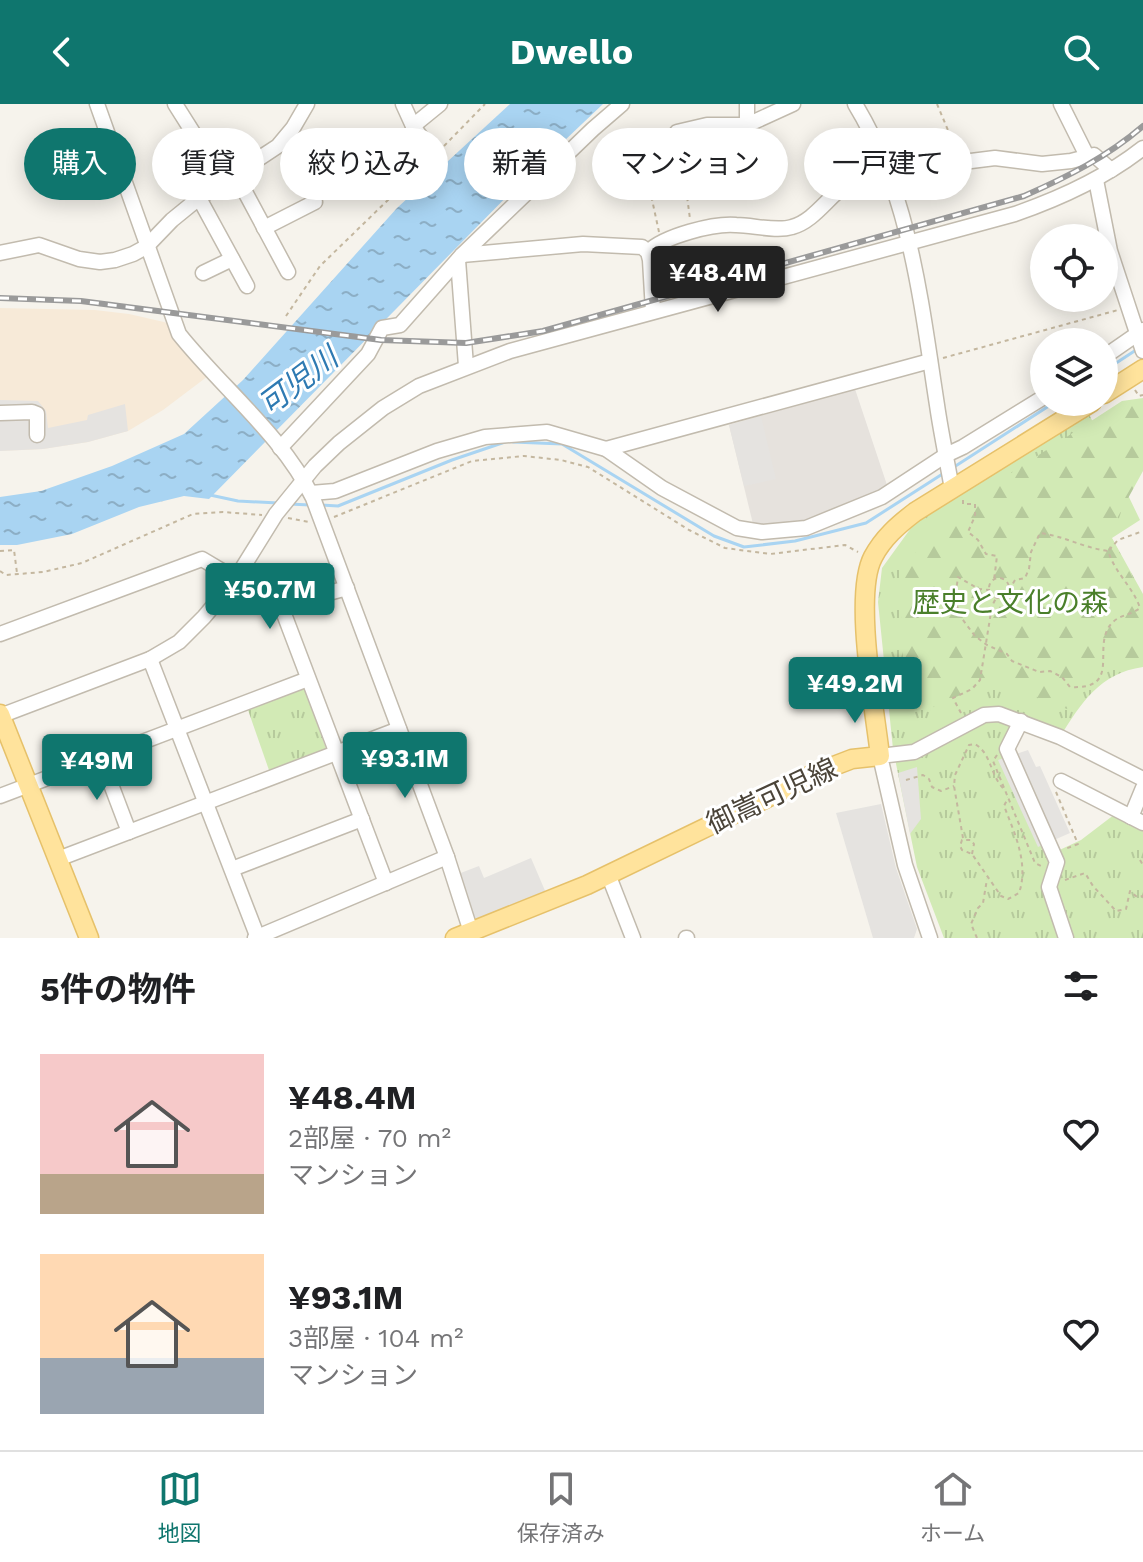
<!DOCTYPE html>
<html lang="ja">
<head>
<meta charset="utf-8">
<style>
  :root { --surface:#fff; --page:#f2f2f2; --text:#202124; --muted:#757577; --line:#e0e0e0; --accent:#0f766e }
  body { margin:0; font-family:"Work Sans","Noto Sans JP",sans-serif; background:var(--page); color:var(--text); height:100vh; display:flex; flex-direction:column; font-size:30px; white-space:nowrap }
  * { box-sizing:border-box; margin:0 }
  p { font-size:26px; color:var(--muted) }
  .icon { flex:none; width:44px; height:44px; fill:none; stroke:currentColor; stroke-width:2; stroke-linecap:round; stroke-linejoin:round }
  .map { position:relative; height:834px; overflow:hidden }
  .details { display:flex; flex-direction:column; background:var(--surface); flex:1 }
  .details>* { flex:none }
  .top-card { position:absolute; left:24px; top:24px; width:1096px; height:72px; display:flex; gap:16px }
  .controls { position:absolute; left:1030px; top:120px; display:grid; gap:16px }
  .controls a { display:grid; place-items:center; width:88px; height:88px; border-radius:50%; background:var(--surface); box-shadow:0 4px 20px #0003; font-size:40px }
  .price { position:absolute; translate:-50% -68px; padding:0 18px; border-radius:8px; background:var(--accent); color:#fff; font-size:26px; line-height:52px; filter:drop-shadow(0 2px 4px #0008) }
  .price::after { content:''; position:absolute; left:50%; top:48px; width:24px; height:18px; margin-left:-12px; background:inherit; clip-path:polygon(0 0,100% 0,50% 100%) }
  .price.current { background:#222; color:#fff }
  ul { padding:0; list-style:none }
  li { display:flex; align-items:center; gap:24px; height:200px; padding:0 40px }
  li span { display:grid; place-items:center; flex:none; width:224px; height:160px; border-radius:0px; color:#555 }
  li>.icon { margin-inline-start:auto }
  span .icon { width:96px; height:96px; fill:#fffc; stroke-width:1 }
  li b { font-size:34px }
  h2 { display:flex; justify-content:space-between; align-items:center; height:96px; padding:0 40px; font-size:34px }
  .pill { padding:0 28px; border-radius:36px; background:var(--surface); box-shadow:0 4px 20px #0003; font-size:28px; line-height:72px }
  .pill.current { background:var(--accent); color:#fff }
  header { display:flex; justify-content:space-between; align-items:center; height:104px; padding:0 40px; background:var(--accent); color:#fff; font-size:36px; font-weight:700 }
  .tab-bar { display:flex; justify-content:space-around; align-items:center; height:112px; border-top:2px solid var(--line); background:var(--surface); font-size:22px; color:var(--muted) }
  .tab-bar a { display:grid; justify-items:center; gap:4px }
  .tab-bar .current { color:var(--accent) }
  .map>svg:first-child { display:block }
</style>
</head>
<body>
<header><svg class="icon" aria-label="back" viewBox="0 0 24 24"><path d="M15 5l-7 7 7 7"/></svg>Dwello<svg class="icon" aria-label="search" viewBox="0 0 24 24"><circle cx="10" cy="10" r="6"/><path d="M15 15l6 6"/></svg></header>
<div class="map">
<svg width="1143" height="834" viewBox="0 0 1143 834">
  <defs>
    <pattern id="grass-tufts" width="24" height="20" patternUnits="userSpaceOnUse" patternTransform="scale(2)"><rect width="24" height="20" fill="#d2eab5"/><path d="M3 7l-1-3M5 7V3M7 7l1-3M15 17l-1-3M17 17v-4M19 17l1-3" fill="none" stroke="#b6ca9c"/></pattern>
    <pattern id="forest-firs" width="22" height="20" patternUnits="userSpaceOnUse" patternTransform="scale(2)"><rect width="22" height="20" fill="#d2eab5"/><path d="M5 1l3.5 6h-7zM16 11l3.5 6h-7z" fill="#b6ca9c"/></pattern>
    <pattern id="water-ripples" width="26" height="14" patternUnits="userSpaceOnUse" patternTransform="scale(2)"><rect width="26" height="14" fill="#a9d4f2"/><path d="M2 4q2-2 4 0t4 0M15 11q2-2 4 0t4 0" fill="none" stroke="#8caec5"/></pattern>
  </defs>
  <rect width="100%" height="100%" fill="#f6f3ec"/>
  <polygon fill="#f7ead8" points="0,204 95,206 129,210 164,218 175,222 212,269 163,306 128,327 88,338 43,345 0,347"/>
  <polygon fill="#e6e2dd" points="855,285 888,384 814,417 779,424 753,420 729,321"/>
  <g fill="url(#grass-tufts)">
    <path d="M1088 308 1140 416 1112 434 1143 490V563C1100 569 1081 599 1060 633L1021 617 1008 645 1053 749 1081 736 1119 707 1143 719V834H944L917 763 893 645 878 498 882 464 916 417Z"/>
    <polygon points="304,584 327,647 270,669 248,606"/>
  </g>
  <polygon fill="url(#forest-firs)" points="1143,294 1143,367 1109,429 1143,493 1143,557 1099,558 1067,605 994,576 929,605 903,556 899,466 954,406 1122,297"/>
  <g fill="#e5e3e0">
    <polygon points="0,296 38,297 46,307 48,324 87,316 88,311 125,300 128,327 88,338 43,345 0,347"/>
    <polygon points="761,312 776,375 744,382 729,321"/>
    <polygon points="1028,646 1036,663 1040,662 1070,729 1038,743 998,656"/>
    <polygon points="917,663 921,715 910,730 898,669"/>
    <polygon points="881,700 896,764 917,825 914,834 873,834 836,709"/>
    <polygon points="531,754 546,789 476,816 458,770 479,762 484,774"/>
  </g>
  <polygon fill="url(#water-ripples)" points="510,0 603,0 523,76 209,395 184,392 139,403 72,430 17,441 0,441 0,393 41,387 112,362 184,330 243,276 397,104"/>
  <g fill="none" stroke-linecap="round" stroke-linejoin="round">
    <g stroke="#a9d4f2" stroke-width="3">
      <polyline points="1104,267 1136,246"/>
      <polyline points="513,338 562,340 714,432 744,443 795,437 866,419 944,369"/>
      <polyline points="954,363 1055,298"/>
      <polyline points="210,391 238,397 278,399"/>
      <polyline points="289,400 310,401"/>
      <polyline points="321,401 338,402 452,356 505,338"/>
    </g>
    <defs>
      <g id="minor">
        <path d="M97 0 179 230C223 285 282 331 313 394L447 753 471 828"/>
        <polyline points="175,0 223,76"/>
        <polyline points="403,0 413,22 434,51"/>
        <polyline points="747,0 747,21"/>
        <path d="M855 0C910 90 921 198 937 301 941 329 947 357 952 385"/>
        <polyline points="1061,0 1087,52"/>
        <polyline points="413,22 440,0"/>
        <polyline points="677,28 707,21 747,21 793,0"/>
        <polyline points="236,71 288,168"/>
        <polyline points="1096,76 1110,147 1143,247"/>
        <polyline points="895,85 955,59 995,54 1042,60 1071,57 1094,51 1111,66"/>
        <polyline points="199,94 247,182"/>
        <polyline points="264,124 315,98"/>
        <path d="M648 148C664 132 714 119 736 121 753 121 776 128 792 123 814 117 828 93 846 81 859 72 873 69 887 65"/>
        <polyline points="0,149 39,141 79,155 100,158 115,156 133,150 146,143 172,116 199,94 278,42 293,24 307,0"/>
        <polyline points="462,151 583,140 642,143 648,148 650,156 653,207"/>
        <polyline points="458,156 466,262"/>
        <polyline points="203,169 232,155"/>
        <polyline points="1104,253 1143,226"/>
        <polyline points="0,309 32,308 37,310 37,331"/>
        <polyline points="280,344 368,250 382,224 400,221 462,151 593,25 622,0"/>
        <polyline points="606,345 930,257"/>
        <polyline points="311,389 335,387 437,347 485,333 547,328 606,345 662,384 737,424 762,428 806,424 882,393 946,351 963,343 1044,293"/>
        <polyline points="281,502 347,484"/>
        <polyline points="0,530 202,455 281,502 386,779"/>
        <polyline points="150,555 258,834"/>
        <path d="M0 612 150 555 179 538 204 513 235 476 276 410 315 362 339 339 383 304 419 282 510 247 1015 110C1061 94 1105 74 1143 44"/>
        <polyline points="1021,617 1007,645 1057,758 1049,783 1066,834"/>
        <polyline points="101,654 129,728"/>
        <polyline points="1061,677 1143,719"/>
        <polyline points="0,692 308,575"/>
        <polyline points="1131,713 1143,684"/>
        <polyline points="58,755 399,625"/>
        <polyline points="232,765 362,715"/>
        <polyline points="608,770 633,834"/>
        <polyline points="255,834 447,753"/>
        <polyline points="686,834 687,834"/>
        <polyline points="930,834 905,761 880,652 914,648 984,611 999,610 1060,633 1143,675"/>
      </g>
      <g id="major">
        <polyline points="1104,290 1143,265"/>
        <polyline points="0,610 89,834"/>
        <path d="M455 834 587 781 767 694 813 670 852 655 880 652C875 606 853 491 873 453 883 434 898 421 915 408L1092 298"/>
      </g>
    </defs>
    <use href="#minor" stroke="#c2bbae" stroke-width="17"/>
    <use href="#major" stroke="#e6c16a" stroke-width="21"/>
    <g stroke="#c4b79f" stroke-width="2" stroke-dasharray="4 4" stroke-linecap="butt">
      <polyline points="937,0 950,31 953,46"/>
      <polyline points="679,41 682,54"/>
      <polyline points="444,42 485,0"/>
      <polyline points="659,128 645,63 682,54 690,115"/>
      <polyline points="286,212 320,162 425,60"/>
      <polyline points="943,254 1118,206"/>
      <polyline points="1135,286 1139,292 1143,291"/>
      <polyline points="963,396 963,400 975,400 975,412 968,428 978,436 986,450 997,452 994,476"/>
      <polyline points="334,413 472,357 524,352 561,356 588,363 689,426 725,444 770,450 845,441 858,448"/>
      <polyline points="288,414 309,418"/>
      <polyline points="1109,446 1118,436 1143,427"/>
      <polyline points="0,447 14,446 17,469"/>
      <polyline points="0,467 6,471 43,468 82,459 193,410 223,408 262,411"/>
      <circle cx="999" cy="484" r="10"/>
      <path d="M990 486 979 485 958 473 955 495 960 512 975 532 987 541 1007 550 1012 557 1039 568 1050 567 1062 573 1070 583C1124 586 1090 542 1112 519 1119 511 1131 511 1140 504 1133 483 1115 469 1108 447 1084 444 1064 432 1040 429L1031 448 1029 465 1025 474 1015 476 1009 486"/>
      <polyline points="961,609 953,594 972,585 980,576 992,502 996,494"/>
      <polyline points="997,651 993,657 1035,759 1043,763"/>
      <polyline points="906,676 923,671 929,675 932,683 941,687 954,682"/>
      <polyline points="1056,688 1078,740 1065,745"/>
      <path d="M963 734 954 682 955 671 969 641 975 640C992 650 990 672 1004 685"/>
      <path d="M972 750 974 740 971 736H962L960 742 962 746 972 750 1001 792 1008 795 1019 789C1029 760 1015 730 1004 702L1008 694"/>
      <polyline points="1140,756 1143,761"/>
      <polyline points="1065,776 1085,769 1093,782 1116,807 1126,805 1130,787 1137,793 1143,792"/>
      <polyline points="977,834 971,820 978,804 983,799 987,775"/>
    </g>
    <use href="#minor" stroke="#fff" stroke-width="14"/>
    <use href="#major" stroke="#ffe39c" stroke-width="18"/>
    <defs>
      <path id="rail" d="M0 194 81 197 381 236 466 239 543 227 1024 92C1067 73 1107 53 1143 22"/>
    </defs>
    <use href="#rail" stroke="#9a9a9a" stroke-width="6"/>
    <use href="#rail" stroke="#fff" stroke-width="3" stroke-dasharray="9" stroke-linecap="butt"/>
  </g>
  <g text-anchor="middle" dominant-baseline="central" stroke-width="6" stroke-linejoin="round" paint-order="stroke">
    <g font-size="28" fill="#4a7f2a" stroke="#fff">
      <text x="1010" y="498">歴史と文化の森</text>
    </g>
    <g font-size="28" fill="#4b4439" stroke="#fff">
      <text transform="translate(772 692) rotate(-25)">御嵩可児線</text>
    </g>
    <g font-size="30" font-style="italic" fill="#2e7ab2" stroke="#fff">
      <text transform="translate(298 277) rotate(-37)">可児川</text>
    </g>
  </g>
</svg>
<div class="controls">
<a><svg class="icon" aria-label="locate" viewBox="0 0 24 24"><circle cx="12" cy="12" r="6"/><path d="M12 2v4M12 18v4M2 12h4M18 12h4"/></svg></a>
<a><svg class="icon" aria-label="layers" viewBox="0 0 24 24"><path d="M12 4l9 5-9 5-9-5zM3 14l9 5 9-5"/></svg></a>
</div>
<b class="price current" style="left:718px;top:210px">¥48.4M</b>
<b class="price" style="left:270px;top:527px">¥50.7M</b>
<b class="price" style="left:855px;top:621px">¥49.2M</b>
<b class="price" style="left:405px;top:696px">¥93.1M</b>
<b class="price" style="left:97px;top:698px">¥49M</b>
<div class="top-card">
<a class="pill current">購入</a>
<a class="pill">賃貸</a>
<a class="pill">絞り込み</a>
<a class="pill">新着</a>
<a class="pill">マンション</a>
<a class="pill">一戸建て</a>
</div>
</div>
<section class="details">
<h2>5件の物件<svg class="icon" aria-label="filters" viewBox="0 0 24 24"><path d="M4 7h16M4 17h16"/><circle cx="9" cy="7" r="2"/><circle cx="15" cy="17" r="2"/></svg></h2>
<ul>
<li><span style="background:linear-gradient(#f6c9c9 75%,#b9a48a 0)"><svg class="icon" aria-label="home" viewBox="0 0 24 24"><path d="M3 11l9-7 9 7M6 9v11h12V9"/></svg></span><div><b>¥48.4M</b><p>2部屋 · 70 m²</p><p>マンション</p></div><svg class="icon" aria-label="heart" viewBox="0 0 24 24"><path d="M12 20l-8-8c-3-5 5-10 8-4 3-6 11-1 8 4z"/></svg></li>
<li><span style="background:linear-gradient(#ffd9b3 65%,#9aa5b1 0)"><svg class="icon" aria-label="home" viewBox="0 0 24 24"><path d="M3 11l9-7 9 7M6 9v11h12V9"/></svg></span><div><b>¥93.1M</b><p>3部屋 · 104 m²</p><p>マンション</p></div><svg class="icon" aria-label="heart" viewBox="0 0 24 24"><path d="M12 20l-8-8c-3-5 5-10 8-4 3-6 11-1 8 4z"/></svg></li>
</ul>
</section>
<nav class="tab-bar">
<a class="current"><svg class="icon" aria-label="map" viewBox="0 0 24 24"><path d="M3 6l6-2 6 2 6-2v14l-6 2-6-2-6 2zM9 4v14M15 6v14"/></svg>地図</a>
<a><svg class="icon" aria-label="saved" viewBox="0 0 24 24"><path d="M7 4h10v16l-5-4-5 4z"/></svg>保存済み</a>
<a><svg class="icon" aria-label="home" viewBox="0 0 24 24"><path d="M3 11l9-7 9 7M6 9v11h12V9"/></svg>ホーム</a>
</nav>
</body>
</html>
